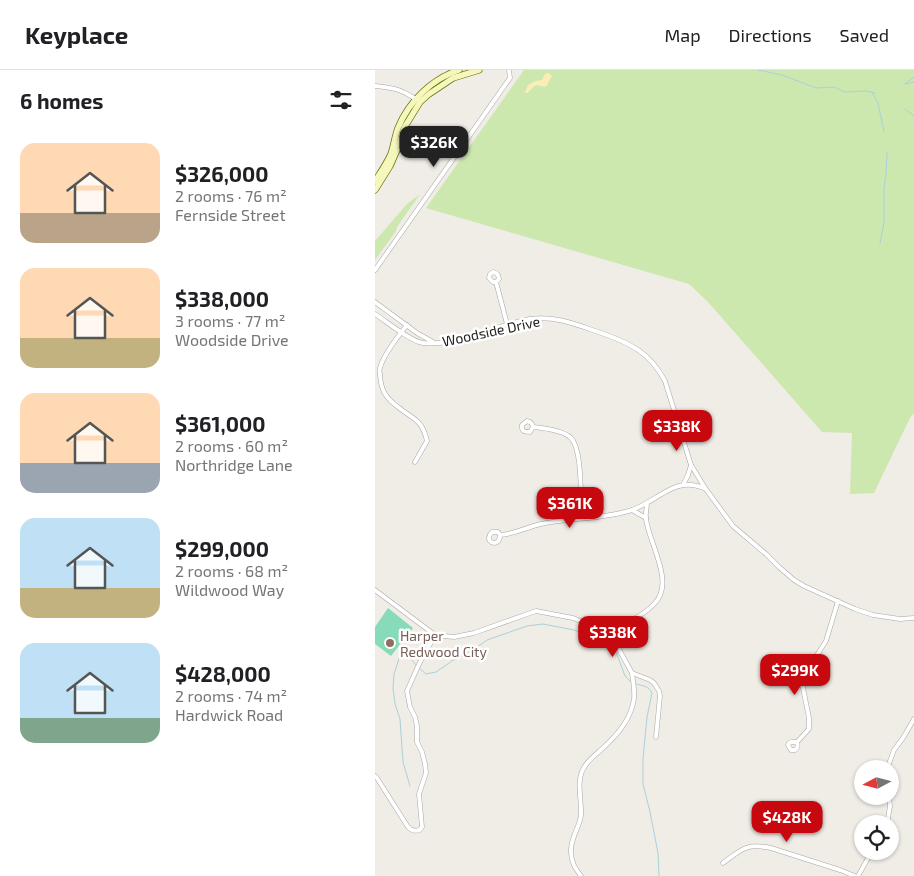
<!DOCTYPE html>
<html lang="en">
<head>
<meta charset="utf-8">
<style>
  :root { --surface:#fff; --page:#f6f6f6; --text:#202124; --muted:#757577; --line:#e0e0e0; --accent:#c7080e }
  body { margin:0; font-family:"Exo 2",sans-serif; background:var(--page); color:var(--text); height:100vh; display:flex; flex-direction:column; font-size:19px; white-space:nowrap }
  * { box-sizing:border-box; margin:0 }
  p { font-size:16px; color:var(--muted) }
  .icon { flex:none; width:28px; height:28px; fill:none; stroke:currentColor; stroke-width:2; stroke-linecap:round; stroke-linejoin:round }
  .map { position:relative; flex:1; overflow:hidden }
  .drawer { display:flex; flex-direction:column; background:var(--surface); width:375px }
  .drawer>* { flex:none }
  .needle { width:32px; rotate:263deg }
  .buttons { position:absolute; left:479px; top:690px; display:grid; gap:10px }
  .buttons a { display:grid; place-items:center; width:45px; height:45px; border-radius:50%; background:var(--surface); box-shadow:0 1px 4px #0004; font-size:25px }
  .price { position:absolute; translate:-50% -42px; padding:0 11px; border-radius:10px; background:var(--accent); color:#fff; font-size:16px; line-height:32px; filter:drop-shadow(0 1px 2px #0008) }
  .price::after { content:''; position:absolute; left:50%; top:30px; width:15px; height:11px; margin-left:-8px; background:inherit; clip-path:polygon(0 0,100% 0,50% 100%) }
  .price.selected { background:#222; color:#fff }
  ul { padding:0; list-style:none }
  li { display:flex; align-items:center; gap:15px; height:125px; padding:0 20px }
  li span { display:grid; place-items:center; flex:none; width:140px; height:100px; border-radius:15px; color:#555 }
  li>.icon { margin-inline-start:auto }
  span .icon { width:60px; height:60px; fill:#fffc; stroke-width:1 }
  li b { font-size:21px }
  h2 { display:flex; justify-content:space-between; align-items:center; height:60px; padding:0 20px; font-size:21px }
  header { display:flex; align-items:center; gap:30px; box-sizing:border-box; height:70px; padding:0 25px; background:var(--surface); border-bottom:1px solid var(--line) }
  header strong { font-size:24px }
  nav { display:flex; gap:28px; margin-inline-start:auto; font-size:18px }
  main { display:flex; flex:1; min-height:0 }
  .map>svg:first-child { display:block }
</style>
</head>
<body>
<header>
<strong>Keyplace</strong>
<nav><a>Map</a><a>Directions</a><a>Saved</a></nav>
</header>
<main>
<section class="drawer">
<h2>6 homes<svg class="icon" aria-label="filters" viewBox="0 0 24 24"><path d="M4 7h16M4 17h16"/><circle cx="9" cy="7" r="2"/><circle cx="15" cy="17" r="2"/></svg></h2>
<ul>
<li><span style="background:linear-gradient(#ffd9b3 70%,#b9a48a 0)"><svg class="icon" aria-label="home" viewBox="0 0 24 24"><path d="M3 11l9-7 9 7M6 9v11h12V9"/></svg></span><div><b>$326,000</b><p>2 rooms · 76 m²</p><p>Fernside Street</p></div></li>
<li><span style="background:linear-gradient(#ffd9b3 70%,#c2b280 0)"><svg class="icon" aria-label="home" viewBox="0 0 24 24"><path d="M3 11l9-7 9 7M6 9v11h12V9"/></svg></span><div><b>$338,000</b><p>3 rooms · 77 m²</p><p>Woodside Drive</p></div></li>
<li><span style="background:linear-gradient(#ffd9b3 70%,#9aa5b1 0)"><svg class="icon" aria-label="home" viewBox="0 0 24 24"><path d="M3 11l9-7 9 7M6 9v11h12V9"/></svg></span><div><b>$361,000</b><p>2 rooms · 60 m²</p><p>Northridge Lane</p></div></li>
<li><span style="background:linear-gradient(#bfe0f5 70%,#c2b280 0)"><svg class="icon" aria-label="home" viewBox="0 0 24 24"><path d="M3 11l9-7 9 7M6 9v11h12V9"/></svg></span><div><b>$299,000</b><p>2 rooms · 68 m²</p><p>Wildwood Way</p></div></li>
<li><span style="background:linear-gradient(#bfe0f5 75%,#7fa58c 0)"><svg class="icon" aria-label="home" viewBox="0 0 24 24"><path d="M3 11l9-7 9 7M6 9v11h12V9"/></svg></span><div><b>$428,000</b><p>2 rooms · 74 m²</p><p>Hardwick Road</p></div></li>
</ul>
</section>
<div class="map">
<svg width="539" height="806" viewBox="0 0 539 806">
  <rect width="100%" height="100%" fill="#f0ece6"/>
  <g fill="#cce8af">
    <polygon points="149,0 539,0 539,343 535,348 499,423 475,424 477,363 447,362 333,232 314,214 51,138"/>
    <polygon points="45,124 22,157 21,161 0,190 0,171 32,134"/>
  </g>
  <polygon fill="#fcecb8" points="172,3 174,3 177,6 172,15 170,17 161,15 152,23 150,23 153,15 160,11 167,10 169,5"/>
  <polygon fill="#88dbb9" points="13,538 38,558 16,586 0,574 0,557"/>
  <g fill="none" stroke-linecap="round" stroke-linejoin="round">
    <g stroke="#a9d1dc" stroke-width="1">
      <polyline points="383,0 407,5 441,18 459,17 470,22 491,21 500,23"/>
      <polyline points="530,14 539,7"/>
      <polyline points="530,14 539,12"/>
      <polyline points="497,22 503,33 509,62"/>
      <polyline points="530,39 539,46"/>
      <polyline points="505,173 509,153 509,119 511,103 512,83"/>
      <polyline points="44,598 51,604 61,602 77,591 98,580 112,570 152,556 168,554 199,560 223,568 234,576 241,582 250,606 256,612"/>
      <path d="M261 614C269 616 273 616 277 623L272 647 268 689V714L275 742 283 783 284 806"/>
      <polyline points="35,716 28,692 25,649 20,634 18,618 19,604 27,579 41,595"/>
    </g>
    <defs>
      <g id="street">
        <path d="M0 16C19 18 26 19 42 30"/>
        <polyline points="0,200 135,8 134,0"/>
        <polyline points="121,212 118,212 114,208 115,204 118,202 121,203 123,205 124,209 121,212 132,254"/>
        <polyline points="0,232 42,263 58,272"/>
        <path d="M0 244C11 251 36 272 48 273 80 277 123 254 155 249 181 245 205 256 229 264 257 274 275 283 290 311L316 395 330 418 358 456 391 484 404 497 419 510 429 516 480 539 498 545 525 549 539 548"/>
        <path d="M32 255C24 265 8 285 5 298 4 299 5 304 5 305 6 321 11 328 23 337 39 350 47 349 52 371L40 392"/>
        <path d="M158 357 155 362C149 362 146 361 147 355L152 351C156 352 157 353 158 357 169 358 188 360 196 368 208 380 205 430 207 448"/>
        <polyline points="308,415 313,405 316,395"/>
        <polyline points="257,440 271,448"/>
        <path d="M125 465 123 462H117C107 472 125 479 125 465 140 464 152 457 166 454 195 448 226 449 254 441 273 436 292 416 310 415 317 414 323 416 329 418"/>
        <polyline points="0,520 60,565 79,567 99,563 161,541 198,548 235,563 257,603 275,610 279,613 284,621 285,626 281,667"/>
        <path d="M235 563C248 555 270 545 280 533 300 512 274 473 271 449 270 444 272 438 272 433"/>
        <path d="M422 672C423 676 423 678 420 680H416L413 675 414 673 417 672H422L434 659V648L428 618 431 602 451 571 463 531"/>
        <polyline points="512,699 519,680 528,668 539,649"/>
        <path d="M0 706 2 708 33 757C37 761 44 763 47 757L44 724 51 703 50 694 47 682 42 672V656L40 647 35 637 32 621 45 592 60 565"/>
        <polyline points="512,754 515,736 514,726"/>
        <path d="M348 793C367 779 371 773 396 778L465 800 480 806"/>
        <path d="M206 806C200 798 196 792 196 782 195 768 205 757 206 745 207 729 200 710 210 696 215 688 223 683 229 677 243 664 256 649 259 629 260 621 258 611 257 603"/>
        <polyline points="483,806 497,781"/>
      </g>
      <g id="secondary">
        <path d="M0 111C6 102 12 93 16 84 19 75 20 66 23 58 34 31 57 9 84 0"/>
        <polyline points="0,120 15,96 22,80 29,58 45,32 54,24 78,8 104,0"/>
      </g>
    </defs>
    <use href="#street" stroke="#a7a7a7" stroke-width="5"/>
    <use href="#secondary" stroke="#6b7409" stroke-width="7"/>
    <use href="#street" stroke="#fff" stroke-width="4"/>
    <use href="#secondary" stroke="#f6f7bd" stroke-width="5.5"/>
  </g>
  <circle fill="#8d6e63" stroke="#fff" stroke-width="2" cx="15" cy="573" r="5"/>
  <g text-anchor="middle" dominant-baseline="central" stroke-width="5" stroke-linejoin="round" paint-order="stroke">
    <g font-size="14" fill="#202020" stroke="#fff">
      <text transform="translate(116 261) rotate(-12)">Woodside Drive</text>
    </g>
    <g font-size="14" fill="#785e54" stroke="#fff" text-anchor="start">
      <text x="25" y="565">Harper<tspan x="25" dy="16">Redwood City</tspan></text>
    </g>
  </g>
</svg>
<div class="buttons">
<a><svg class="needle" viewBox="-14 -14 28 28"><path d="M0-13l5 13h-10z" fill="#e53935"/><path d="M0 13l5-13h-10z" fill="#757577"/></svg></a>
<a><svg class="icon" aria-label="locate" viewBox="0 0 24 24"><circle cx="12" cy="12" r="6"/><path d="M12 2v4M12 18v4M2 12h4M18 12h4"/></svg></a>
</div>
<b class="price selected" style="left:59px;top:98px">$326K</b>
<b class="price" style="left:302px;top:382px">$338K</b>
<b class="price" style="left:195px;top:459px">$361K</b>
<b class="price" style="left:238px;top:588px">$338K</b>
<b class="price" style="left:420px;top:626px">$299K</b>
<b class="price" style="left:412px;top:773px">$428K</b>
</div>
</main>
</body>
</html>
